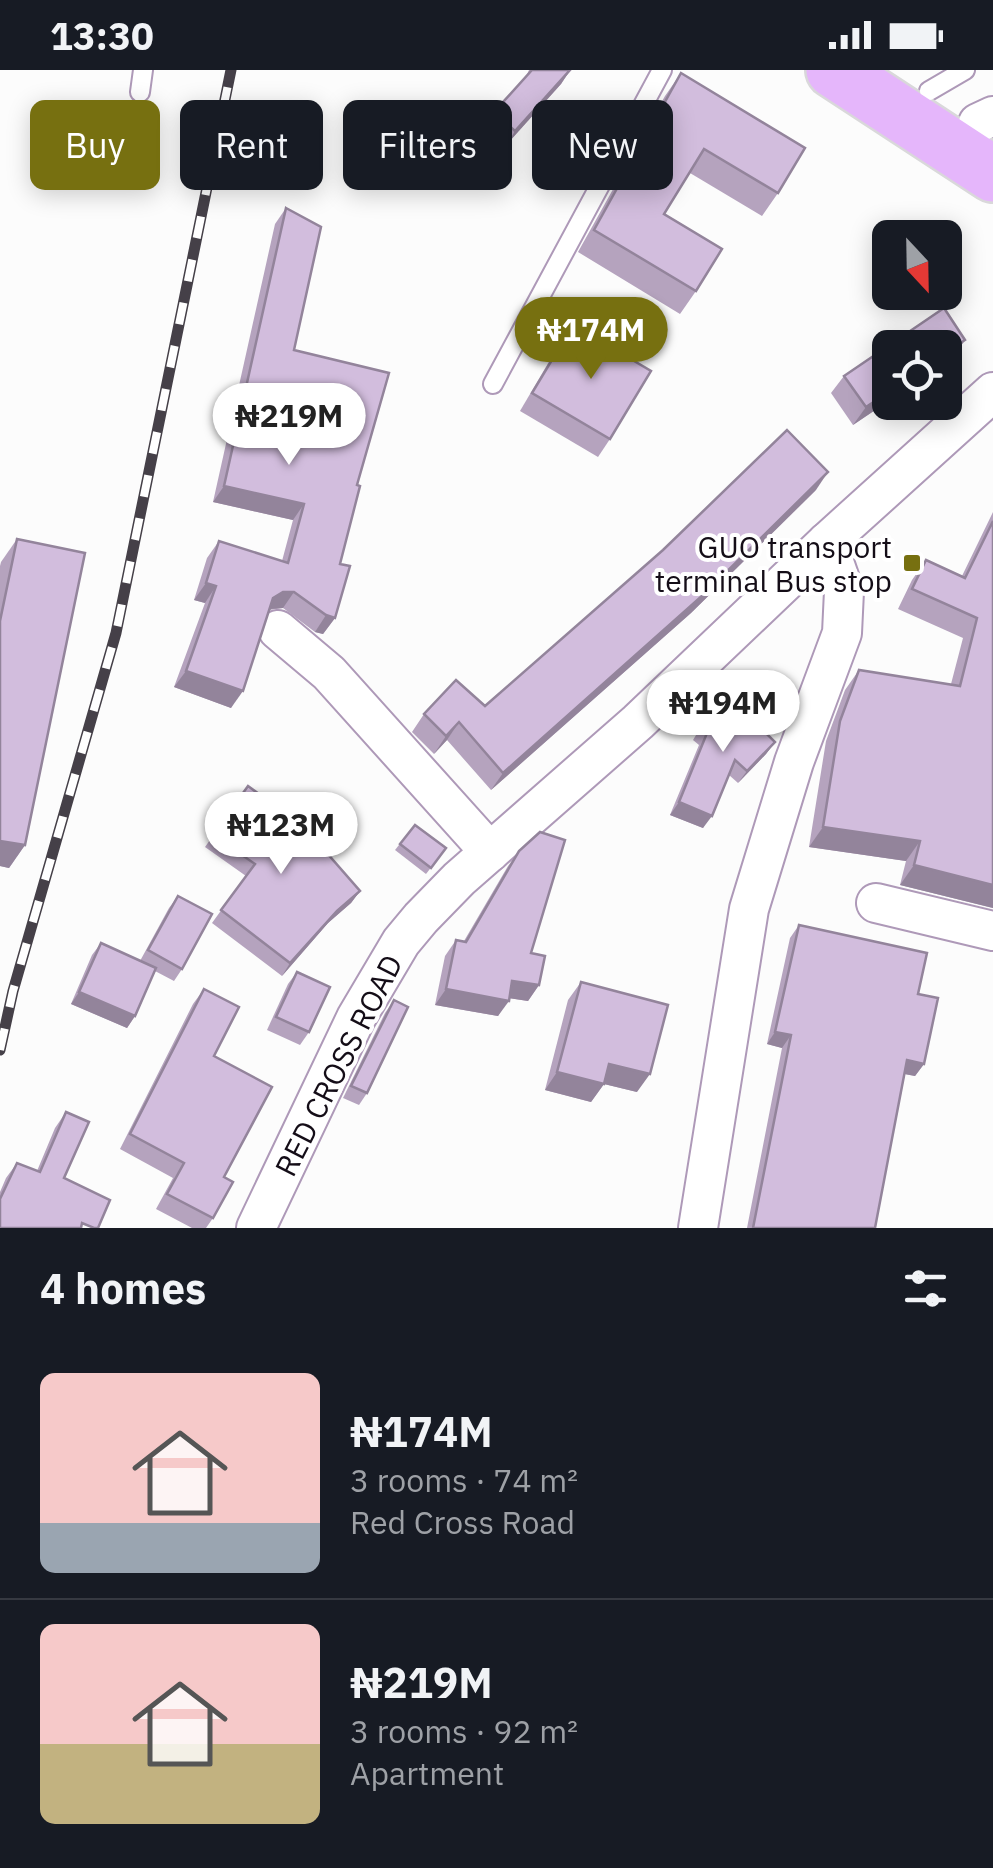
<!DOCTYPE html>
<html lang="en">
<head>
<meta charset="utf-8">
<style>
  :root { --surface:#171b24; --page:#242831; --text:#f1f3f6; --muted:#9ea1a6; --line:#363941; --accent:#777010 }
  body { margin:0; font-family:"IBM Plex Sans",sans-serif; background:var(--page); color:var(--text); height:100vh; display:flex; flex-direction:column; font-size:38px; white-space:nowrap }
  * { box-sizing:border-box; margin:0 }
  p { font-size:32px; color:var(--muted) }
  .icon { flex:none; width:55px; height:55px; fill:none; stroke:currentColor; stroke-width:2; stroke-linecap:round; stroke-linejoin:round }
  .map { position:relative; height:1158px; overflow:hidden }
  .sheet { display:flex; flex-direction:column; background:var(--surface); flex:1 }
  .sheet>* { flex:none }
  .top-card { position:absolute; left:30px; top:30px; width:935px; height:90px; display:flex; gap:20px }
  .needle { width:65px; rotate:158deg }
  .tools { position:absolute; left:872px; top:150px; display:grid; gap:20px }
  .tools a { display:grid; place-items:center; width:90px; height:90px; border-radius:15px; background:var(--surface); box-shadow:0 5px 25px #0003; font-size:50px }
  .price { position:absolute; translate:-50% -85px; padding:0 22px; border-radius:35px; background:#fff; color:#222; font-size:32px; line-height:65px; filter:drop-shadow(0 2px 5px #0008) }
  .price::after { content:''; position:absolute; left:50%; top:60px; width:30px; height:22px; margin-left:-15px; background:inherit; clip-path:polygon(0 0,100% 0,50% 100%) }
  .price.selected { background:var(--accent); color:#fff }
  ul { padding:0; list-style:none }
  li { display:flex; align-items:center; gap:30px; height:250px; padding:0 40px }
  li+li { border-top:2px solid var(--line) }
  li span { display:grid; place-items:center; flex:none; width:280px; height:200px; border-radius:15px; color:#555 }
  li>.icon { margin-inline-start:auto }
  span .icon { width:120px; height:120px; fill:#fffc; stroke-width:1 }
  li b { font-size:42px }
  h2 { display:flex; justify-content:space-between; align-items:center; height:120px; padding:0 40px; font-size:42px }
  .pill { padding:0 35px; border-radius:15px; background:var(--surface); box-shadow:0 5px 25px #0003; font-size:35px; line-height:90px }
  .pill.selected { background:var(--accent); color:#fff }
  .status { display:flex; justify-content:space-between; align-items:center; height:70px; padding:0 50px; background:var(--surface); direction:ltr }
  .status svg { height:28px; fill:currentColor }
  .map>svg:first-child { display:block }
</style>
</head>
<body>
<div class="status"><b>13:30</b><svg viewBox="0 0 49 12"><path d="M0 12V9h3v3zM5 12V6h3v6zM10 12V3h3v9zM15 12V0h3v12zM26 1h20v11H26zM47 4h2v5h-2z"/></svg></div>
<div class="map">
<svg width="993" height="1158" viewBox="0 0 993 1158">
  <rect width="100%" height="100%" fill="#fcfcfc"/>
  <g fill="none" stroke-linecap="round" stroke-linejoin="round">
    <defs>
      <g id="lane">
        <polyline points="929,21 965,0"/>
        <polyline points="140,22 143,0"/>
        <polyline points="493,314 662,0"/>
      </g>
      <g id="street">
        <polyline points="978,53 993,46"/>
        <polyline points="278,560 329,603 490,782"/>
        <polyline points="876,833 993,861"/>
        <polyline points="256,1158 356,948 401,872 421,848 459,809 638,652 827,472 993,322"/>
        <polyline points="698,1158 749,839 794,692 842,563 844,521 827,472"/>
      </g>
      <polyline id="primary" points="834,0 993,104"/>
    </defs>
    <use href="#lane" stroke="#ae99b8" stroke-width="22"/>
    <use href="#street" stroke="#ae99b8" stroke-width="42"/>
    <use href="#primary" stroke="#d9d8da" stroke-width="60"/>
    <use href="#lane" stroke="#fff" stroke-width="18"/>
    <use href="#street" stroke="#fff" stroke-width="38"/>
    <use href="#primary" stroke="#e5b6fb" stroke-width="55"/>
    <defs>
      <polyline id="rail" points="0,980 13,921 116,563 231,0"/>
    </defs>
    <use href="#rail" stroke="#454048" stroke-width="11"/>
    <use href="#rail" stroke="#fff" stroke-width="8" stroke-dasharray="22" stroke-linecap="butt"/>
  </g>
  <g fill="#b5a3be">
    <polygon points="529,0 570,0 561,14 507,74 485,55 494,42 525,9"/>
    <polygon points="681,3 778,123 762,146 690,103 664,144 696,221 680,244 578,182 665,26"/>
    <polygon points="286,138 294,280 357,415 340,494 335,548 323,564 315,562 283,538 269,540 231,638 174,617 205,533 194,530 207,488 219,471 282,491 293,450 213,432 275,154"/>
    <polygon points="944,238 965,270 952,288 945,293 945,278 890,278 890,330 853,355 831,323 844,306"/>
    <polygon points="573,255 610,369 598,387 520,341 560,273"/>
    <polygon points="816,420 691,543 491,720 447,670 434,684 412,662 424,644 485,636"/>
    <polygon points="993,442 993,838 900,815 906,791 809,777 826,671 845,620 859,600 951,614 963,568 898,539 912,510 926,490 962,506"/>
    <polygon points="17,469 25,775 9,798 0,796 0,496 1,492"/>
    <polygon points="701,657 775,672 766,684 738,713 729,705 703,758 670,745 699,675 693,670"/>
    <polygon points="248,716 360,821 351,833 328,853 282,906 212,853 246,806 205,777"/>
    <polygon points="415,755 446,778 426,804 395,780"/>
    <polygon points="519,781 531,883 539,915 528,931 509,928 498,946 435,935 445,886 456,870 464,871 508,796"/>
    <polygon points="178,826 182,899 174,911 155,901 135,946 127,958 71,934 92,885 101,873 140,891 169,838"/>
    <polygon points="799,855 918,924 924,994 915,1006 905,1004 875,1158 747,1158 782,978 767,974 790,868"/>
    <polygon points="297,902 309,962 300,975 267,960 288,914"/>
    <polygon points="581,912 637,1022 604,1014 591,1032 545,1020 568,930"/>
    <polygon points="204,919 214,986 224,1107 213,1148 206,1158 192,1158 156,1139 173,1108 120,1079 193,934"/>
    <polygon points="394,930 367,1023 359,1035 343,1028 385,943"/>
    <polygon points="66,1042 64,1108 0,1158 0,1122 6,1108 17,1093 37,1101 55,1058"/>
  </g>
  <g fill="#93849b">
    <polygon points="569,2 561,14 507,74 515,61"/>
    <polygon points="965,270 952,288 945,293 945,283"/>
    <polygon points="890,321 890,330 853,355 866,337"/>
    <polygon points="828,402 816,420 691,543 491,720 503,703"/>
    <polygon points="224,416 304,434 293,450 213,432"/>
    <polygon points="206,513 216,516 205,533 194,530"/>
    <polygon points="283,522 294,522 283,538 271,539 262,545 273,528"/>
    <polygon points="326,545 335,548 323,564 315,562"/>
    <polygon points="186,601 243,621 231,638 174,617"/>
    <polygon points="459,652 447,670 434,684 446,666"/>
    <polygon points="775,672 766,684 738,713 747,701"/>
    <polygon points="679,732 712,746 703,758 670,745"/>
    <polygon points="823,757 920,771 906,791 809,777"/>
    <polygon points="0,771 25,775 9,798 0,796"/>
    <polygon points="914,795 993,815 993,838 900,815"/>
    <polygon points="360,821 351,833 328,853 282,906 290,893 337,841"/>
    <polygon points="512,911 539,915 528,931 501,927"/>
    <polygon points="446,919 509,931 498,946 435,935"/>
    <polygon points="79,922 135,946 127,958 71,934"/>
    <polygon points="775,962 791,965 782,978 767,974"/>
    <polygon points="907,990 924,994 915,1006 899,1003"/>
    <polygon points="609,994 650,1004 637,1022 604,1014 591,1032 545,1020 557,1002"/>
  </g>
  <g fill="#d2bddd" stroke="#93849b" stroke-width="2.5">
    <polygon points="532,0 570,0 515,61 494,42"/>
    <polygon points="681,3 805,78 778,123 704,79 664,144 722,179 696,221 594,160"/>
    <polygon points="286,138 321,157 294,280 389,303 357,415 360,416 340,494 350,496 335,548 326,545 294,522 283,522 273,528 243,621 186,601 216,516 206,513 219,471 288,493 304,434 224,416"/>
    <polygon points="944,238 965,270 945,283 945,278 890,278 890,321 866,337 844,306"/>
    <polygon points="573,255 651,301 610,369 532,323"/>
    <polygon points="787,360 828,402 703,525 503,703 459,652 446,666 424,644 456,610 485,636 663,480"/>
    <polygon points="993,451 993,815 914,795 920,771 823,757 840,651 859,600 960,616 977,548 912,519 926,490 965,508"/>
    <polygon points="17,469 85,483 25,775 0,771 0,551"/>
    <polygon points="730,628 775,672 747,701 735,690 712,746 679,732 707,663 701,657"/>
    <polygon points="248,716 305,758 360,821 337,841 290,893 221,840 255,794 213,765"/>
    <polygon points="415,755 446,778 431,798 400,774"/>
    <polygon points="540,762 565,770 531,883 545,886 539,915 512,911 509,931 446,919 456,870 466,872 519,781"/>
    <polygon points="178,826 212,844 182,899 148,880"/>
    <polygon points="799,855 927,883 918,924 938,928 924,994 907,990 875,1158 753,1158 791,965 775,962"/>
    <polygon points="101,873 156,898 135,946 79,922"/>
    <polygon points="297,902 330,917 309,962 276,947"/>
    <polygon points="581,912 668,935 650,1004 609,994 604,1014 557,1002"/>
    <polygon points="204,919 239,937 214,986 272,1017 224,1107 233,1112 213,1148 167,1124 184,1093 130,1064"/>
    <polygon points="394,930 408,937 367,1023 351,1016"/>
    <polygon points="66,1042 89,1052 64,1108 110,1130 98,1158 94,1158 82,1153 81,1158 0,1158 0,1129 17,1093 40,1102"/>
  </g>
  <rect fill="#777010" stroke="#fff" stroke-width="4" x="902" y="483" width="20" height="20" rx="5"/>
  <g text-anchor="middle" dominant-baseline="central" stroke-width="8" stroke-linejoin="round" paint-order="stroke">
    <g font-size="30" fill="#140d17" stroke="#fff" text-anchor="end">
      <text x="892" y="476">GUO transport<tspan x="892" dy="34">terminal Bus stop</tspan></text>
    </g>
    <g font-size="30" fill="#140d17" stroke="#fff">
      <text transform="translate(338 995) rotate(-63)">RED CROSS ROAD</text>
    </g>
  </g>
</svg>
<div class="tools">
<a><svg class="needle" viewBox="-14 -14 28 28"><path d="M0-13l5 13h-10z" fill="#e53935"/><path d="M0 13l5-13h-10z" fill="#9ea1a6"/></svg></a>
<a><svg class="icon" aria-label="locate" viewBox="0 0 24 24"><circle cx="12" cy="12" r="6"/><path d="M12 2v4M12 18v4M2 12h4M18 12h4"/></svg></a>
</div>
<b class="price selected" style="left:591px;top:312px">₦174M</b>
<b class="price" style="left:289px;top:398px">₦219M</b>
<b class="price" style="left:723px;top:685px">₦194M</b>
<b class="price" style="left:281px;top:807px">₦123M</b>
<div class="top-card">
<a class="pill selected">Buy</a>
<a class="pill">Rent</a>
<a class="pill">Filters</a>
<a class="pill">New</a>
</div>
</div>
<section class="sheet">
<h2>4 homes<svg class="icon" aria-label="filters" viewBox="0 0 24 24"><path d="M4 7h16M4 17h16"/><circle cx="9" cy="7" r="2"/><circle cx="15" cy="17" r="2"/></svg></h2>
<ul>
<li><span style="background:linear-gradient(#f6c9c9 75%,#9aa5b1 0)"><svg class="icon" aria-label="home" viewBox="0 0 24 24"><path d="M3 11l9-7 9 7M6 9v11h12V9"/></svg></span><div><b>₦174M</b><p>3 rooms · 74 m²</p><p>Red Cross Road</p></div></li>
<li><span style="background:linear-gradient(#f6c9c9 60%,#c2b280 0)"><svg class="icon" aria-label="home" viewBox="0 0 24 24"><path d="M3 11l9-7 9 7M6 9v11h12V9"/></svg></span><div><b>₦219M</b><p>3 rooms · 92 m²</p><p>Apartment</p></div></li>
</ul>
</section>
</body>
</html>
